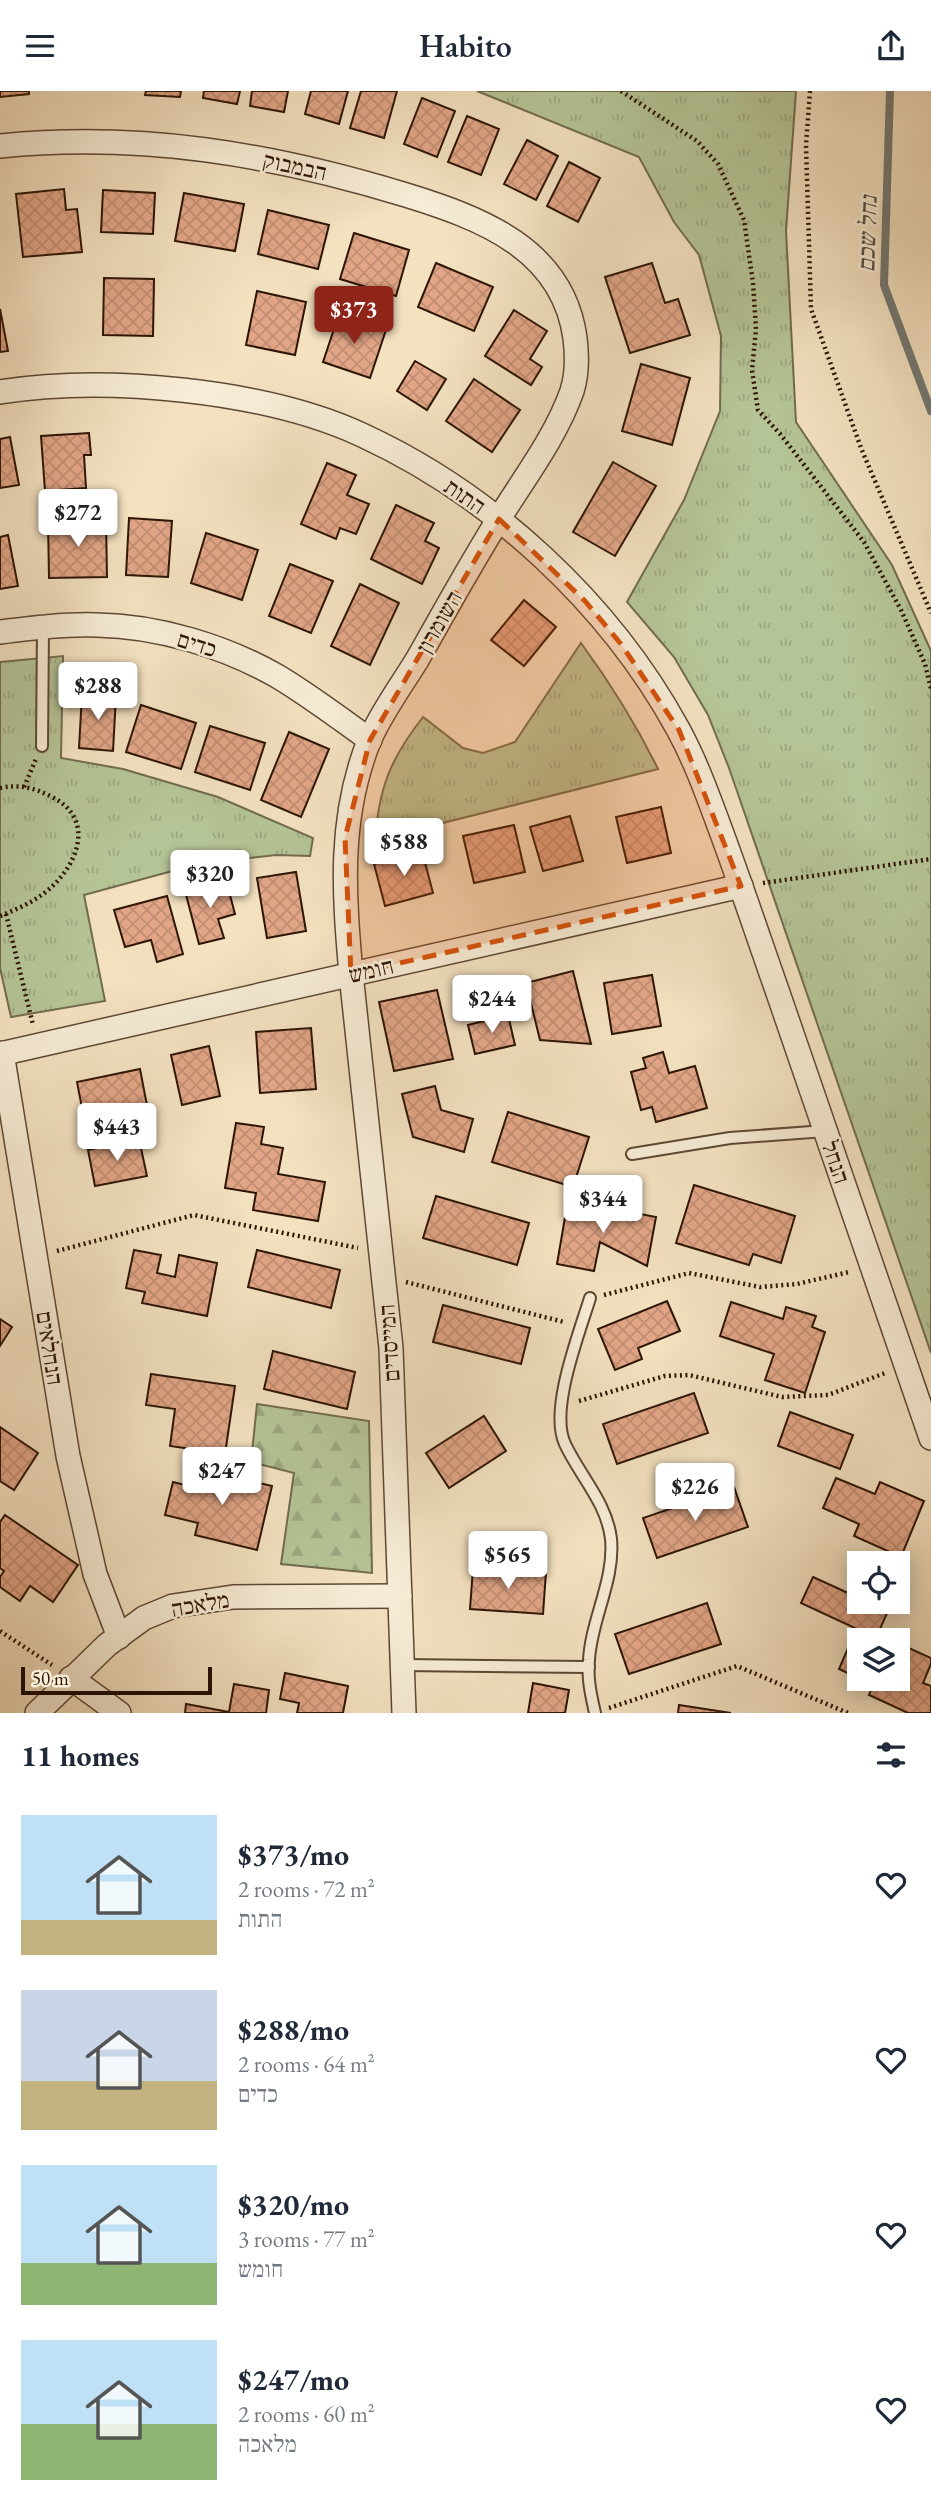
<!DOCTYPE html>
<html lang="en">
<head>
<meta charset="utf-8">
<style>
  :root { --surface:#fff; --page:#f2f2f3; --text:#1f2937; --muted:#747a83; --accent:#8f2418 }
  body { margin:0; font-family:"EB Garamond","Frank Ruhl Libre",serif; background:var(--page); color:var(--text); height:100vh; display:flex; flex-direction:column; font-size:26px; white-space:nowrap }
  * { box-sizing:border-box; margin:0 }
  p { font-size:23px; color:var(--muted) }
  .icon { flex:none; width:38px; height:38px; fill:none; stroke:currentColor; stroke-width:2; stroke-linecap:round; stroke-linejoin:round }
  .map { position:relative; height:1622px; overflow:hidden }
  .sheet { display:flex; flex-direction:column; background:var(--surface); flex:1 }
  .sheet>* { flex:none }
  .buttons { position:absolute; left:847px; top:1460px; display:grid; gap:14px }
  .buttons a { display:grid; place-items:center; width:63px; height:63px; border-radius:0px; background:var(--surface); box-shadow:0 4px 18px #0003; font-size:35px }
  .scale { position:absolute; left:21px; bottom:18px; width:191px; box-sizing:border-box; padding-left:7px; border:4px solid #2d1505; border-top:0; font-size:19px; line-height:24px; white-space:nowrap; color:#2d1505; -webkit-text-stroke:5px #f7ecd6; paint-order:stroke }
  .price { position:absolute; translate:-50% -60px; padding:0 16px; border-radius:7px; background:#fff; color:#222; font-size:23px; line-height:46px; filter:drop-shadow(0 2px 4px #0008) }
  .price::after { content:''; position:absolute; left:50%; top:42px; width:21px; height:16px; margin-left:-10px; background:inherit; clip-path:polygon(0 0,100% 0,50% 100%) }
  .price.active { background:var(--accent); color:#fff }
  ul { padding:0; list-style:none }
  li { display:flex; align-items:center; gap:21px; height:175px; padding:0 21px }
  li span { display:grid; place-items:center; flex:none; width:196px; height:140px; border-radius:0px; color:#555 }
  li>.icon { margin-inline-start:auto }
  span .icon { width:84px; height:84px; fill:#fffc; stroke-width:1 }
  li b { font-size:30px }
  h2 { display:flex; justify-content:space-between; align-items:center; height:84px; padding:0 21px; font-size:30px }
  header { display:flex; justify-content:space-between; align-items:center; height:91px; padding:0 21px; background:var(--surface); font-size:32px; font-weight:600 }
  .map>svg:first-child { display:block }
</style>
</head>
<body>
<header><svg class="icon" aria-label="menu" viewBox="0 0 24 24"><path d="M4 6h16M4 12h16M4 18h16"/></svg>Habito<svg class="icon" aria-label="share" viewBox="0 0 24 24"><path d="M12 15V3M7 8l5-5 5 5M5 13v7h14v-7"/></svg></header>
<div class="map">
<svg width="931" height="1622" viewBox="0 0 931 1622">
  <defs>
    <pattern id="grass-tufts" width="24" height="20" patternUnits="userSpaceOnUse" patternTransform="scale(1.75)"><rect width="24" height="20" fill="#b5c496"/><path d="M3 7l-1-3M5 7V3M7 7l1-3M15 17l-1-3M17 17v-4M19 17l1-3" fill="none" stroke="#9ca880"/></pattern>
    <pattern id="forest-firs" width="22" height="20" patternUnits="userSpaceOnUse" patternTransform="scale(1.75)"><rect width="22" height="20" fill="#b5c496"/><path d="M5 1l3.5 6h-7zM16 11l3.5 6h-7z" fill="#9ca880"/></pattern>
    <pattern id="building-cross-hatch" width="8" height="8" patternUnits="userSpaceOnUse" patternTransform="scale(1.75)"><rect width="8" height="8" fill="#e2a687"/><path d="M0 0l8 8M0 8l8-8" fill="none" stroke="#c28e73"/></pattern>
  </defs>
  <rect width="100%" height="100%" fill="#f3e1c0"/>
  <filter id="stains"><feTurbulence type="fractalNoise" baseFrequency=".00286" numOctaves="4"/><feColorMatrix values="0 0 0 0 .2 0 0 0 0 .09 0 0 0 0 .02 0 0 0 .5 -.17"/></filter>
  <radialGradient id="worn" r=".72"><stop offset=".6" stop-color="#630" stop-opacity="0"/><stop offset="1" stop-color="#630" stop-opacity=".3"/></radialGradient>
  <g fill="url(#grass-tufts)" stroke="#716c4e" stroke-width="2">
    <polygon points="477,0 796,0 786,140 796,331 892,474 931,560 931,1262 729,677 708,624 674,566 627,511 684,409 720,320 721,245 699,164 674,131 639,66"/>
    <path d="M581 552C611 593 636 633 658 678L375 749C379 697 390 668 423 626L463 657 483 662 515 651Z"/>
    <polygon points="63,565 61,667 123,678 218,706 313,747 310,765 276,764 198,773 84,804 105,910 11,926 0,877 0,571"/>
  </g>
  <polygon fill="url(#forest-firs)" stroke="#716c4e" stroke-width="2" points="257,1313 369,1330 372,1482 281,1473 294,1382 251,1371"/>
  <g fill="none" stroke-linecap="round" stroke-linejoin="round">
    <polyline stroke="#737974" stroke-width="8" points="890,0 884,194 931,320"/>
  </g>
  <g fill="url(#building-cross-hatch)" stroke="#2d1505" stroke-width="2">
    <polygon points="0,0 29,0 29,3 0,6"/>
    <polygon points="146,0 181,0 180,6 145,4"/>
    <polygon points="204,0 240,0 237,13 203,7"/>
    <polygon points="252,0 288,0 284,21 250,15"/>
    <polygon points="311,0 348,0 339,33 305,23"/>
    <polygon points="361,0 397,0 384,47 350,37"/>
    <polygon points="422,7 455,20 437,66 404,53"/>
    <polygon points="467,25 499,38 481,84 448,71"/>
    <polygon points="527,49 558,65 536,109 504,93"/>
    <polygon points="569,71 600,87 578,131 547,115"/>
    <polygon points="64,98 66,119 77,118 82,161 23,166 16,103"/>
    <polygon points="103,99 155,102 153,143 101,141"/>
    <polygon points="184,102 244,113 235,160 175,150"/>
    <polygon points="268,119 329,134 318,178 258,163"/>
    <polygon points="354,142 409,159 396,205 340,188"/>
    <polygon points="436,172 493,196 474,240 418,216"/>
    <polygon points="652,172 665,212 678,208 690,244 630,262 605,186"/>
    <polygon points="104,187 154,188 153,245 103,244"/>
    <polygon points="257,200 306,211 295,264 246,254"/>
    <polygon points="0,218 8,260 0,261"/>
    <polygon points="514,219 547,240 530,268 542,276 531,294 485,265"/>
    <polygon points="339,223 386,239 370,287 323,271"/>
    <polygon points="415,270 446,288 427,319 397,300"/>
    <polygon points="641,273 690,287 672,354 622,340"/>
    <polygon points="474,288 520,319 492,361 446,330"/>
    <polygon points="89,342 91,364 84,364 86,397 45,400 41,345"/>
    <polygon points="10,346 19,394 0,397 0,348"/>
    <polygon points="613,371 656,395 615,465 573,441"/>
    <polygon points="327,372 356,384 347,404 369,413 356,443 340,437 336,448 301,433"/>
    <polygon points="396,414 434,432 425,450 439,457 422,493 371,468"/>
    <polygon points="129,427 172,430 168,486 126,484"/>
    <polygon points="106,430 107,486 49,487 48,431"/>
    <polygon points="206,442 258,459 242,509 191,492"/>
    <polygon points="8,444 18,495 0,498 0,446"/>
    <polygon points="290,473 333,490 311,542 269,525"/>
    <polygon points="360,493 399,512 370,574 331,555"/>
    <polygon points="524,509 556,536 524,575 491,549"/>
    <polygon points="82,603 116,605 113,660 79,657"/>
    <polygon points="141,614 196,632 181,678 126,661"/>
    <polygon points="210,635 265,652 250,699 195,681"/>
    <polygon points="289,641 329,658 301,726 261,709"/>
    <polygon points="661,716 671,762 627,772 616,726"/>
    <polygon points="570,725 583,770 543,780 530,736"/>
    <polygon points="514,734 525,781 474,792 463,745"/>
    <polygon points="422,760 433,802 385,815 374,773"/>
    <polygon points="296,781 306,840 267,847 257,787"/>
    <polygon points="226,789 235,823 218,828 224,847 199,853 185,800"/>
    <polygon points="167,805 183,863 157,871 151,849 125,856 114,819"/>
    <polygon points="573,880 591,953 540,949 526,892"/>
    <polygon points="652,884 661,935 612,943 604,892"/>
    <polygon points="437,899 453,968 394,980 379,911"/>
    <polygon points="508,924 515,954 475,963 468,934"/>
    <polygon points="311,937 316,998 260,1002 256,941"/>
    <polygon points="209,955 220,1005 182,1014 171,964"/>
    <polygon points="663,961 669,982 695,975 707,1017 656,1031 652,1016 641,1019 631,981 646,977 643,967"/>
    <polygon points="140,978 149,1025 86,1038 77,991"/>
    <polygon points="435,995 441,1019 473,1028 464,1061 413,1046 402,1003"/>
    <polygon points="508,1021 589,1046 573,1096 492,1071"/>
    <polygon points="236,1032 264,1036 261,1053 283,1057 278,1083 325,1091 318,1130 253,1119 256,1102 225,1097"/>
    <polygon points="139,1048 147,1085 95,1095 88,1059"/>
    <polygon points="694,1094 795,1125 781,1172 753,1163 749,1174 676,1152"/>
    <polygon points="436,1105 529,1132 517,1174 423,1147"/>
    <polygon points="568,1109 656,1126 647,1175 600,1151 594,1180 557,1173"/>
    <polygon points="134,1159 161,1164 157,1182 175,1186 179,1164 217,1172 207,1225 142,1212 145,1201 126,1197"/>
    <polygon points="257,1159 340,1179 331,1217 248,1196"/>
    <polygon points="667,1210 680,1240 638,1257 642,1268 615,1279 598,1238"/>
    <polygon points="731,1211 783,1228 786,1216 816,1225 812,1236 825,1241 805,1302 765,1289 774,1263 720,1245"/>
    <polygon points="443,1214 530,1237 521,1273 433,1251"/>
    <polygon points="0,1228 12,1236 0,1255"/>
    <polygon points="273,1260 355,1281 347,1318 264,1298"/>
    <polygon points="151,1283 235,1295 225,1363 170,1355 175,1318 146,1314"/>
    <polygon points="694,1302 708,1342 617,1373 603,1333"/>
    <polygon points="790,1321 853,1344 840,1378 778,1355"/>
    <polygon points="484,1325 506,1360 449,1397 426,1362"/>
    <polygon points="0,1336 38,1362 14,1399 0,1390"/>
    <polygon points="197,1377 272,1395 257,1459 195,1444 198,1432 165,1424 173,1391 193,1396"/>
    <polygon points="836,1387 875,1403 880,1391 924,1410 901,1466 854,1445 859,1433 823,1417"/>
    <polygon points="734,1396 748,1436 657,1467 643,1427"/>
    <polygon points="5,1424 78,1474 53,1511 30,1495 20,1510 0,1496 0,1486 4,1480 0,1477 0,1431"/>
    <polygon points="473,1477 546,1481 543,1523 470,1518"/>
    <polygon points="813,1486 859,1507 859,1510 866,1510 888,1520 876,1547 801,1512"/>
    <polygon points="707,1512 721,1553 629,1583 615,1543"/>
    <polygon points="852,1548 859,1551 859,1587 898,1587 898,1552 931,1567 931,1573 923,1592 931,1595 931,1622 908,1622 869,1604 873,1594 839,1578"/>
    <polygon points="285,1582 348,1595 343,1622 297,1622 299,1612 280,1608"/>
    <polygon points="533,1592 569,1599 565,1622 528,1622"/>
    <polygon points="234,1593 269,1599 266,1622 185,1622 186,1613 229,1621"/>
    <polygon points="679,1614 731,1622 678,1622"/>
  </g>
  <g fill="none" stroke-linecap="round" stroke-linejoin="round">
    <defs>
      <g id="service">
        <polyline points="42,655 43,535"/>
        <polyline points="632,1063 730,1047 825,1040"/>
        <path d="M590 1207C579 1243 549 1319 565 1353 580 1385 607 1412 611 1448 615 1489 591 1529 589 1569 587 1587 591 1604 595 1622"/>
        <polyline points="402,1574 589,1576"/>
      </g>
      <g id="minor">
        <path d="M0 55C141 41 272 63 406 104 481 127 563 158 575 247 577 263 577 284 572 300 556 345 527 383 502 423 472 470 445 520 417 569 401 595 381 622 369 650 338 728 344 803 351 883L391 1257 404 1622"/>
        <path d="M0 301C105 284 265 299 362 344 492 404 609 512 678 638 696 671 708 705 721 740 741 794 759 848 778 902 829 1050 880 1199 931 1347"/>
        <path d="M0 541C32 537 64 533 97 534 158 535 224 555 277 585 309 604 339 627 370 649"/>
        <polyline points="2,962 68,1365 95,1483 119,1546"/>
        <polyline points="0,963 741,795"/>
        <polyline points="71,1587 119,1622"/>
        <polyline points="37,1622 107,1554 144,1527 173,1515 233,1506 400,1505"/>
      </g>
    </defs>
    <use href="#service" stroke="#5e4834" stroke-width="14"/>
    <use href="#minor" stroke="#5e4834" stroke-width="26"/>
    <g stroke="#2d1505" stroke-width="4.5" stroke-dasharray="2 3.5" stroke-linecap="butt">
      <polyline points="621,0 697,50 718,73 744,129 753,192 756,238 752,279 758,319 781,344 864,451 901,519 925,573 931,598"/>
      <polyline points="810,0 806,54 811,218 861,357 931,522"/>
      <polyline points="24,696 36,668"/>
      <path d="M0 697C20 693 35 697 52 706 96 728 78 774 48 799 34 811 17 818 0 825"/>
      <polyline points="763,792 931,768"/>
      <polyline points="6,823 33,934"/>
      <polyline points="57,1160 194,1124 358,1157"/>
      <polyline points="406,1191 564,1231"/>
      <polyline points="604,1204 689,1182 760,1196 797,1193 849,1181"/>
      <polyline points="579,1310 665,1285 689,1284 782,1306 828,1304 885,1282"/>
      <polyline points="0,1540 52,1574"/>
      <polyline points="609,1617 737,1575 848,1622"/>
    </g>
    <use href="#service" stroke="#f7ecd6" stroke-width="10"/>
    <use href="#minor" stroke="#f7ecd6" stroke-width="23"/>
  </g>
  <path fill="#d5520b" fill-opacity="0.2" stroke="#d5520b" stroke-width="5" stroke-dasharray="14 9" stroke-linejoin="round" d="M499 428 585 510 621 553 679 639 741 795 351 883 345 747 370 649Z"/>
  <g text-anchor="middle" dominant-baseline="central" stroke-width="5" stroke-linejoin="round" paint-order="stroke">
    <g font-size="23" fill="#2d1505" stroke="#f7ecd6">
      <text transform="translate(295 75) rotate(12)">הבמבוק</text>
      <text transform="translate(465 405) rotate(34)">התות</text>
      <text transform="translate(439 531) rotate(-60)">השומרון</text>
      <text transform="translate(197 553) rotate(17)">כדים</text>
      <text transform="translate(371 879) rotate(-13)">חומש</text>
      <text transform="translate(836 1071) rotate(71)">הנחל</text>
      <text transform="translate(389 1252) rotate(-94)">המייסדים</text>
      <text transform="translate(50 1257) rotate(81)">הנחלאים</text>
      <text transform="translate(200 1513) rotate(-10)">מלאכה</text>
    </g>
    <g font-size="24" font-style="italic" fill="#564f46" stroke="#f7ecd6">
      <text transform="translate(867 143) rotate(-88)">נחל שכם</text>
    </g>
  </g>
  <rect width="100%" height="100%" filter="url(#stains)"/>
  <rect width="100%" height="100%" fill="url(#worn)"/>
</svg>
<div class="buttons">
<a><svg class="icon" aria-label="locate" viewBox="0 0 24 24"><circle cx="12" cy="12" r="6"/><path d="M12 2v4M12 18v4M2 12h4M18 12h4"/></svg></a>
<a><svg class="icon" aria-label="layers" viewBox="0 0 24 24"><path d="M12 4l9 5-9 5-9-5zM3 14l9 5 9-5"/></svg></a>
</div>
<div class="scale">50 m</div>
<b class="price active" style="left:354px;top:255px">$373</b>
<b class="price" style="left:78px;top:458px">$272</b>
<b class="price" style="left:98px;top:631px">$288</b>
<b class="price" style="left:404px;top:787px">$588</b>
<b class="price" style="left:210px;top:819px">$320</b>
<b class="price" style="left:492px;top:944px">$244</b>
<b class="price" style="left:117px;top:1072px">$443</b>
<b class="price" style="left:603px;top:1144px">$344</b>
<b class="price" style="left:222px;top:1416px">$247</b>
<b class="price" style="left:695px;top:1432px">$226</b>
<b class="price" style="left:508px;top:1500px">$565</b>
</div>
<section class="sheet">
<h2>11 homes<svg class="icon" aria-label="filters" viewBox="0 0 24 24"><path d="M4 7h16M4 17h16"/><circle cx="9" cy="7" r="2"/><circle cx="15" cy="17" r="2"/></svg></h2>
<ul>
<li><span style="background:linear-gradient(#bfe0f5 75%,#c2b280 0)"><svg class="icon" aria-label="home" viewBox="0 0 24 24"><path d="M3 11l9-7 9 7M6 9v11h12V9"/></svg></span><div><b>$373/mo</b><p>2 rooms · 72 m²</p><p>התות</p></div><svg class="icon" aria-label="heart" viewBox="0 0 24 24"><path d="M12 20l-8-8c-3-5 5-10 8-4 3-6 11-1 8 4z"/></svg></li>
<li><span style="background:linear-gradient(#c9d6e8 65%,#c2b280 0)"><svg class="icon" aria-label="home" viewBox="0 0 24 24"><path d="M3 11l9-7 9 7M6 9v11h12V9"/></svg></span><div><b>$288/mo</b><p>2 rooms · 64 m²</p><p>כדים</p></div><svg class="icon" aria-label="heart" viewBox="0 0 24 24"><path d="M12 20l-8-8c-3-5 5-10 8-4 3-6 11-1 8 4z"/></svg></li>
<li><span style="background:linear-gradient(#bfe0f5 70%,#8fb573 0)"><svg class="icon" aria-label="home" viewBox="0 0 24 24"><path d="M3 11l9-7 9 7M6 9v11h12V9"/></svg></span><div><b>$320/mo</b><p>3 rooms · 77 m²</p><p>חומש</p></div><svg class="icon" aria-label="heart" viewBox="0 0 24 24"><path d="M12 20l-8-8c-3-5 5-10 8-4 3-6 11-1 8 4z"/></svg></li>
<li><span style="background:linear-gradient(#bfe0f5 60%,#8fb573 0)"><svg class="icon" aria-label="home" viewBox="0 0 24 24"><path d="M3 11l9-7 9 7M6 9v11h12V9"/></svg></span><div><b>$247/mo</b><p>2 rooms · 60 m²</p><p>מלאכה</p></div><svg class="icon" aria-label="heart" viewBox="0 0 24 24"><path d="M12 20l-8-8c-3-5 5-10 8-4 3-6 11-1 8 4z"/></svg></li>
</ul>
</section>
</body>
</html>
